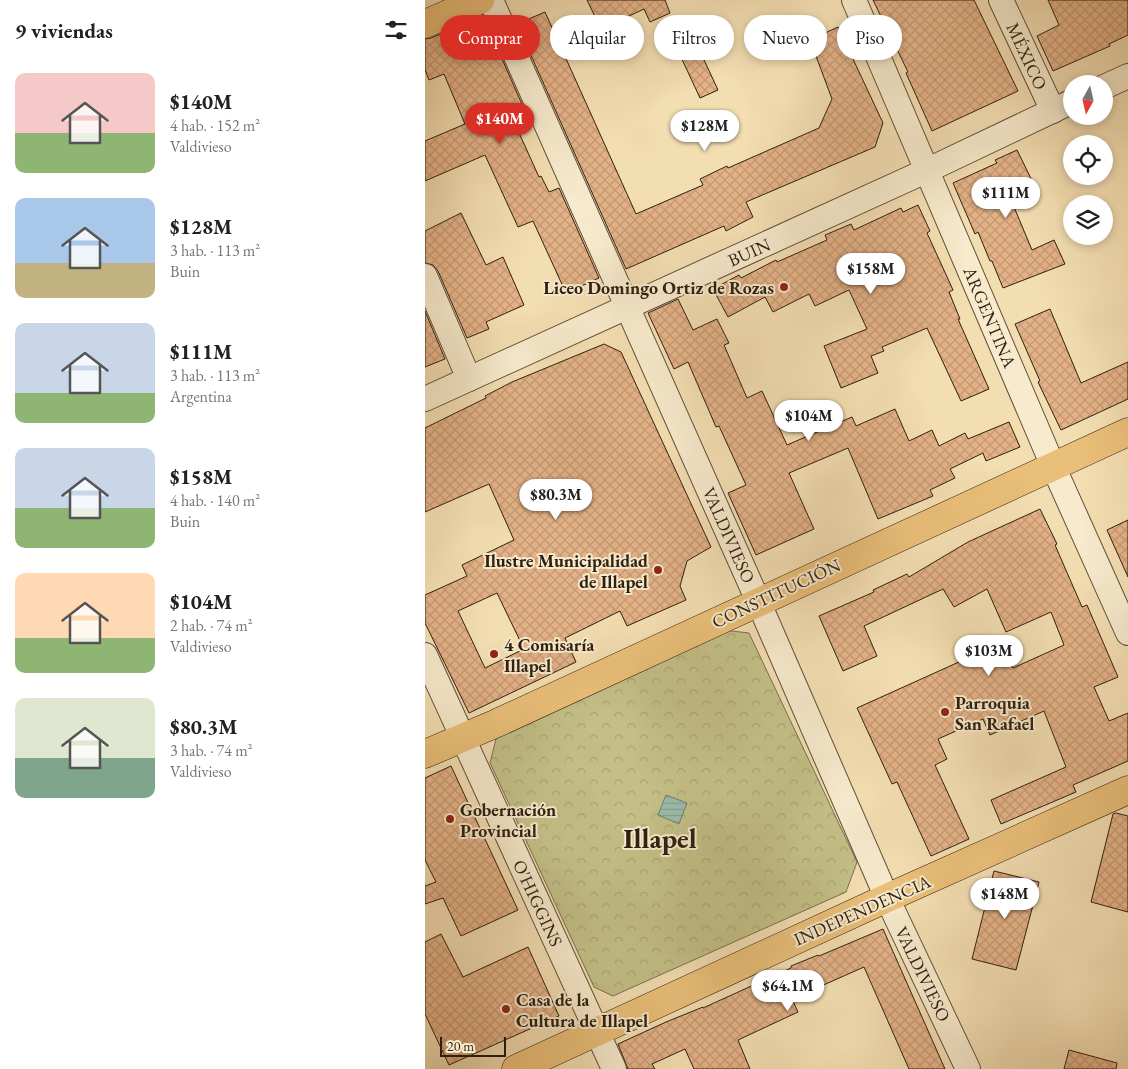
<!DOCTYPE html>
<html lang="es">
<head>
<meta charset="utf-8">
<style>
  :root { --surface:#fff; --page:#f2f2f2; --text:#202124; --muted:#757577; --accent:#d93025 }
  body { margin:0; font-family:"EB Garamond",serif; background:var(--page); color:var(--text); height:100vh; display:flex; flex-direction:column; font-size:19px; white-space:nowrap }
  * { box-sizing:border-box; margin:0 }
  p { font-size:16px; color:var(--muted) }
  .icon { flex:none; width:28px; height:28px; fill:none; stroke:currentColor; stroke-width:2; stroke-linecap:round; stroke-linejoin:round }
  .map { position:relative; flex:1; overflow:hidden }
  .panel { display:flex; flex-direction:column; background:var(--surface); width:425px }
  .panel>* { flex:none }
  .top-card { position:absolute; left:15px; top:15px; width:475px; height:45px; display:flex; gap:10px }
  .needle { width:32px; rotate:188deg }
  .fabs { position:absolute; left:638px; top:75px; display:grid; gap:10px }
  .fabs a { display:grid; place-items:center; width:50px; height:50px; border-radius:50%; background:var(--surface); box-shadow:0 2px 8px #0003; font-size:25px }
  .scale { position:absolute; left:15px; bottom:12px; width:66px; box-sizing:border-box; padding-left:5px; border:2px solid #2f1f10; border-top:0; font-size:14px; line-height:18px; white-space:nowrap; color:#2f1f10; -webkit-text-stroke:4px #f7eacd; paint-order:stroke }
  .price { position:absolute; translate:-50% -42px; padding:0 11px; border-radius:18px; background:#fff; color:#222; font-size:16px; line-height:32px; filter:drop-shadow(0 1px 2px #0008) }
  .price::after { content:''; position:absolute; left:50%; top:30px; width:15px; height:11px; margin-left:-8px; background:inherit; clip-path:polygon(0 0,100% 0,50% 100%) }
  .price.current { background:var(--accent); color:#fff }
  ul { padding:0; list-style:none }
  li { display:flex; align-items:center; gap:15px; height:125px; padding:0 15px }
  li span { display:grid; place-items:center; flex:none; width:140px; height:100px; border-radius:10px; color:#555 }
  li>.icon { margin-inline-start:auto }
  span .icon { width:60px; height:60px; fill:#fffc; stroke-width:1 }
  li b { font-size:21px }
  h2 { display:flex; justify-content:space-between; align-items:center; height:60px; padding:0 15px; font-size:21px }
  .pill { padding:0 18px; border-radius:22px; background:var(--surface); box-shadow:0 2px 8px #0003; font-size:18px; line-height:45px }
  .pill.current { background:var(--accent); color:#fff }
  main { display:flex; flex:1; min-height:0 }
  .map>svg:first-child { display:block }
</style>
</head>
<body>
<main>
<section class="panel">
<h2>9 viviendas<svg class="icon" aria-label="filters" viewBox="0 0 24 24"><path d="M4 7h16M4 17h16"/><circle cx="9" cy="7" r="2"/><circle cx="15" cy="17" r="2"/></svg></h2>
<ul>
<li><span style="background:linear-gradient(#f6c9c9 60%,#8fb573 0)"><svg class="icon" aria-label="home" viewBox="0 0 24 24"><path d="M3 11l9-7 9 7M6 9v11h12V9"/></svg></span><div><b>$140M</b><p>4 hab. · 152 m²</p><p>Valdivieso</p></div></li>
<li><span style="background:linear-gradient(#a9c7e8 65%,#c2b280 0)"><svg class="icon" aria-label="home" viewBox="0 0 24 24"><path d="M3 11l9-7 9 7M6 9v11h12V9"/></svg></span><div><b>$128M</b><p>3 hab. · 113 m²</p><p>Buin</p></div></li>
<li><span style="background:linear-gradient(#c9d6e8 70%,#8fb573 0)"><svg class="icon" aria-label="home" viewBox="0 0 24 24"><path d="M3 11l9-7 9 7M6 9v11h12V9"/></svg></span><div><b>$111M</b><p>3 hab. · 113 m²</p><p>Argentina</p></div></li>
<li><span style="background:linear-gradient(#c9d6e8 60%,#8fb573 0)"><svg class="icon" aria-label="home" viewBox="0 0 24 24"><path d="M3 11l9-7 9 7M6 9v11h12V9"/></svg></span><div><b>$158M</b><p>4 hab. · 140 m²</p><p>Buin</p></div></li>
<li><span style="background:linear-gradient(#ffd9b3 65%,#8fb573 0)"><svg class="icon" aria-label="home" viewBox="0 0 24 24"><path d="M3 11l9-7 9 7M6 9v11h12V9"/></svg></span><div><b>$104M</b><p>2 hab. · 74 m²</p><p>Valdivieso</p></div></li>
<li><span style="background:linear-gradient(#dfe7d0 60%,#7fa58c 0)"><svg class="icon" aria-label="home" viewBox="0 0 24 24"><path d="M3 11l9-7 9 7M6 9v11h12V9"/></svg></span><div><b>$80.3M</b><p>3 hab. · 74 m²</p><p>Valdivieso</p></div></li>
</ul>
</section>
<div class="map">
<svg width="703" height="1069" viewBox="0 0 703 1069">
  <defs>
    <pattern id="park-crowns" width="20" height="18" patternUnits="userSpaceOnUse" patternTransform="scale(1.25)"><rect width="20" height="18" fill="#c3bf87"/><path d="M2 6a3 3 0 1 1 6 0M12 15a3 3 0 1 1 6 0" fill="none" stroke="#a8a474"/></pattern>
    <pattern id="water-rules" width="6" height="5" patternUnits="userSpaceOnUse" patternTransform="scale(1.25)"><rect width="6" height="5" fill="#9bbcad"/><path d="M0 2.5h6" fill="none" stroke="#86a194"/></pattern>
    <pattern id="building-cross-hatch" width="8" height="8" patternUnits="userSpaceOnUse" patternTransform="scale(1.25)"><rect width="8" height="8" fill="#e4b287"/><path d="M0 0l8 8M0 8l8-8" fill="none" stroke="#c49974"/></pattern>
  </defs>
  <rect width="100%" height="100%" fill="#f3deb2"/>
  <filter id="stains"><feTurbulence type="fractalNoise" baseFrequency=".004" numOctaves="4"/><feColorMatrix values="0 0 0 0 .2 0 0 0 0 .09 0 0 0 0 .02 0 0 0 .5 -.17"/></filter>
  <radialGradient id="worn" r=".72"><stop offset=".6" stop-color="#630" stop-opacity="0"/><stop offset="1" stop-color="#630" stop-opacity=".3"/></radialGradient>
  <polygon fill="url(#park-crowns)" stroke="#796f4c" points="298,630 324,633 432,862 421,892 188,996 169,987 65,763 72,735"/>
  <polygon fill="url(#water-rules)" stroke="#707d6e" points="241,795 262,803 254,824 233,815"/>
  <g fill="url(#building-cross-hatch)" stroke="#2f1f10" fill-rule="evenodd">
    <polygon points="162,0 240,0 245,13 225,22 219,9 176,29"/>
    <polygon points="448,0 549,0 593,91 507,131 481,73 483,72"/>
    <polygon points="623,0 703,0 703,35 684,44 685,46 628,71 612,36 634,25"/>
    <polygon points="120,12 211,214 278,185 275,179 302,166 303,168 394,128 407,99 385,40 413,27 458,123 450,147 321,202 328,217 301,231 299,226 201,269 92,24"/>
    <polygon points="49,20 58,40 67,36 103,118 90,124 114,177 116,176 124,192 134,188 174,278 141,293 108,221 93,227 60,155 0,181 0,141 40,124 19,74 4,80 0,70 0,39 6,38"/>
    <polygon points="273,47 293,90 275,98 255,55"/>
    <polygon points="592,150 614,195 589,207 607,250 629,240 640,264 578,288 567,261 565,261 553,232 550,234 528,183 572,163 570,160"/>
    <polygon points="493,205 505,231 502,233 528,290 524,292 535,319 533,319 564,389 536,401 502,328 457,347 459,351 446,356 453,373 416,388 399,346 442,329 424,290 390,306 384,294 348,312 340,297 303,317 288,289 314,275 316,278 351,260 352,262 402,240 400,235 426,224 429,230 476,208 478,212"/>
    <polygon points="36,213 61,265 78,257 99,305 61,322 64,329 42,338 13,271 8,265 0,263 0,231"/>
    <polygon points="253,299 268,330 292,319 304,343 299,345 322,398 337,391 362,445 427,417 431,426 470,409 484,441 507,430 514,446 540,433 543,439 584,422 595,447 561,461 558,453 525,469 530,478 505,490 508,496 453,519 423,448 364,473 389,529 331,555 303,493 321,485 294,426 291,427 263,362 249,369 223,313"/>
    <polygon points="625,309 656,383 703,362 703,399 636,430 613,382 615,381 590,324"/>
    <polygon points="0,311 20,359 0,367"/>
    <path d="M179 344 196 352 286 547 262 561 255 586 261 600 202 626 195 611 140 638 151 662 44 713 0 623V595L42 576 37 565 89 540 64 484 0 512V428L61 398 60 396 87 382ZM72 593 99 649 60 668 33 611Z"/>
    <polygon points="615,509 632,544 630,545 657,607 662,605 693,677 669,687 684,721 703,713 703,761 648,785 651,792 576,824 566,800 641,767 619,711 565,735 558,719 513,739 522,759 510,765 544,839 506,856 472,782 467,784 432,708 576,643 588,668 639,645 626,612 581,632 562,589 529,607 518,589 439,626 452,656 418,671 394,616 449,592 448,590 482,574 484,577 543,542"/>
    <polygon points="703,520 703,577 682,530"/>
    <polygon points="26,766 93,910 36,936 18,898 0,904 0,886 11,882 0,860 0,778"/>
    <polygon points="691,813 703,816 703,912 666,902 688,814"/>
    <polygon points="569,871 614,882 591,970 547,959"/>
    <polygon points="458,929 520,1069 484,1069 439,967 367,999 373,1012 313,1040 325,1069 269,1069 260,1049 227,1064 230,1069 203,1069 193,1044 241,1022 278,1007 278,1008 366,968 366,966 393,955 394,956"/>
    <polygon points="16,934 38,977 103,947 134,1016 24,1065 0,1014 0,942"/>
    <polygon points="644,1050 692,1063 691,1069 639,1069"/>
  </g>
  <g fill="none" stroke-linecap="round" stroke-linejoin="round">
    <defs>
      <g id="minor">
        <polyline points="66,0 333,601 462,898 543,1069"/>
        <polyline points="429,0 628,466 703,633"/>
        <polyline points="576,0 628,111"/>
        <polyline points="679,87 703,76"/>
        <polyline points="0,276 44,379"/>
        <polyline points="0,399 503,170 646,102"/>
        <polyline points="0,655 189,1069"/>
      </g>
      <g id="major">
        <polyline points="0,24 55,0"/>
        <polyline points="0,754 72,723 703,432"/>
        <polyline points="91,1069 462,898 703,790"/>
      </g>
    </defs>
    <use href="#minor" stroke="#604f38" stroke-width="26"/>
    <use href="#major" stroke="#2f1f10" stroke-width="29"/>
    <use href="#minor" stroke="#f7eacd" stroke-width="24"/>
    <use href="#major" stroke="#eabf79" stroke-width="28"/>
  </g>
  <g fill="#8f2418" stroke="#f7eacd" stroke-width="2">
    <circle cx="359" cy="287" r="5"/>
    <circle cx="233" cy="570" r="5"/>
    <circle cx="69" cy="654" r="5"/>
    <circle cx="520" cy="712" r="5"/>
    <circle cx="25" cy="819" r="5"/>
    <circle cx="81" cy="1009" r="5"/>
  </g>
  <g text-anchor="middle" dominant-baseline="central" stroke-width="4" stroke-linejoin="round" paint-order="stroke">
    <g font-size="18" fill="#2f1f10" stroke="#f7eacd">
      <text transform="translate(602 56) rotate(65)">MÉXICO</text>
      <text transform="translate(324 252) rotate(-24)">BUIN</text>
      <text transform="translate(565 317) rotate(67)">ARGENTINA</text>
      <text transform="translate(304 535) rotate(66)">VALDIVIESO</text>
      <text transform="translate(351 593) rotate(-25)">CONSTITUCIÓN</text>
      <text transform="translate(113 903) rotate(65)">O'HIGGINS</text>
      <text transform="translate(437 910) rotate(-24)">INDEPENDENCIA</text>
      <text transform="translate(498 974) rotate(64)">VALDIVIESO</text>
    </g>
    <g font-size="18" font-weight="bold" fill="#2f1f10" stroke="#f7eacd" text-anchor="start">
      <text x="349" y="287" text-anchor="end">Liceo Domingo Ortiz de Rozas</text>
      <text x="223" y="560" text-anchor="end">Ilustre Municipalidad<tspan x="223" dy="21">de Illapel</tspan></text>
      <text x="79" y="644">4 Comisaría<tspan x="79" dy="21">Illapel</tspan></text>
      <text x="530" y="702">Parroquia<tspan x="530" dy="21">San Rafael</tspan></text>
      <text x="35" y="809">Gobernación<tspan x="35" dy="21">Provincial</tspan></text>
      <text x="91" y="999">Casa de la<tspan x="91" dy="21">Cultura de Illapel</tspan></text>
    </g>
    <g font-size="28" font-weight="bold" fill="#2f1f10" stroke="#f7eacd">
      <text x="235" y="838">Illapel</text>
    </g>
  </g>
  <rect width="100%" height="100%" filter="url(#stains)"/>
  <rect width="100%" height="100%" fill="url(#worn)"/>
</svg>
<div class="fabs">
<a><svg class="needle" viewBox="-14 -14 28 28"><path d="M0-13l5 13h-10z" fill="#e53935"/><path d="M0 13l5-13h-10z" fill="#757577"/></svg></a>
<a><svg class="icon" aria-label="locate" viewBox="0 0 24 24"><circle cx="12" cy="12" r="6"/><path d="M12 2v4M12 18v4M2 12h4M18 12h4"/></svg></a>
<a><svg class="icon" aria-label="layers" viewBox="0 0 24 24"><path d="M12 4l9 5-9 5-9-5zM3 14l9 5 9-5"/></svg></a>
</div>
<div class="scale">20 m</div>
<b class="price current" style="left:75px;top:145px">$140M</b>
<b class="price" style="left:280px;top:152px">$128M</b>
<b class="price" style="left:581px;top:219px">$111M</b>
<b class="price" style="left:446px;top:295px">$158M</b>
<b class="price" style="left:384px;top:442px">$104M</b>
<b class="price" style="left:131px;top:521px">$80.3M</b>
<b class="price" style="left:564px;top:677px">$103M</b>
<b class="price" style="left:580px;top:920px">$148M</b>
<b class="price" style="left:363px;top:1012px">$64.1M</b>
<div class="top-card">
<a class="pill current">Comprar</a>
<a class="pill">Alquilar</a>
<a class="pill">Filtros</a>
<a class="pill">Nuevo</a>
<a class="pill">Piso</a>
</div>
</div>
</main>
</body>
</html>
